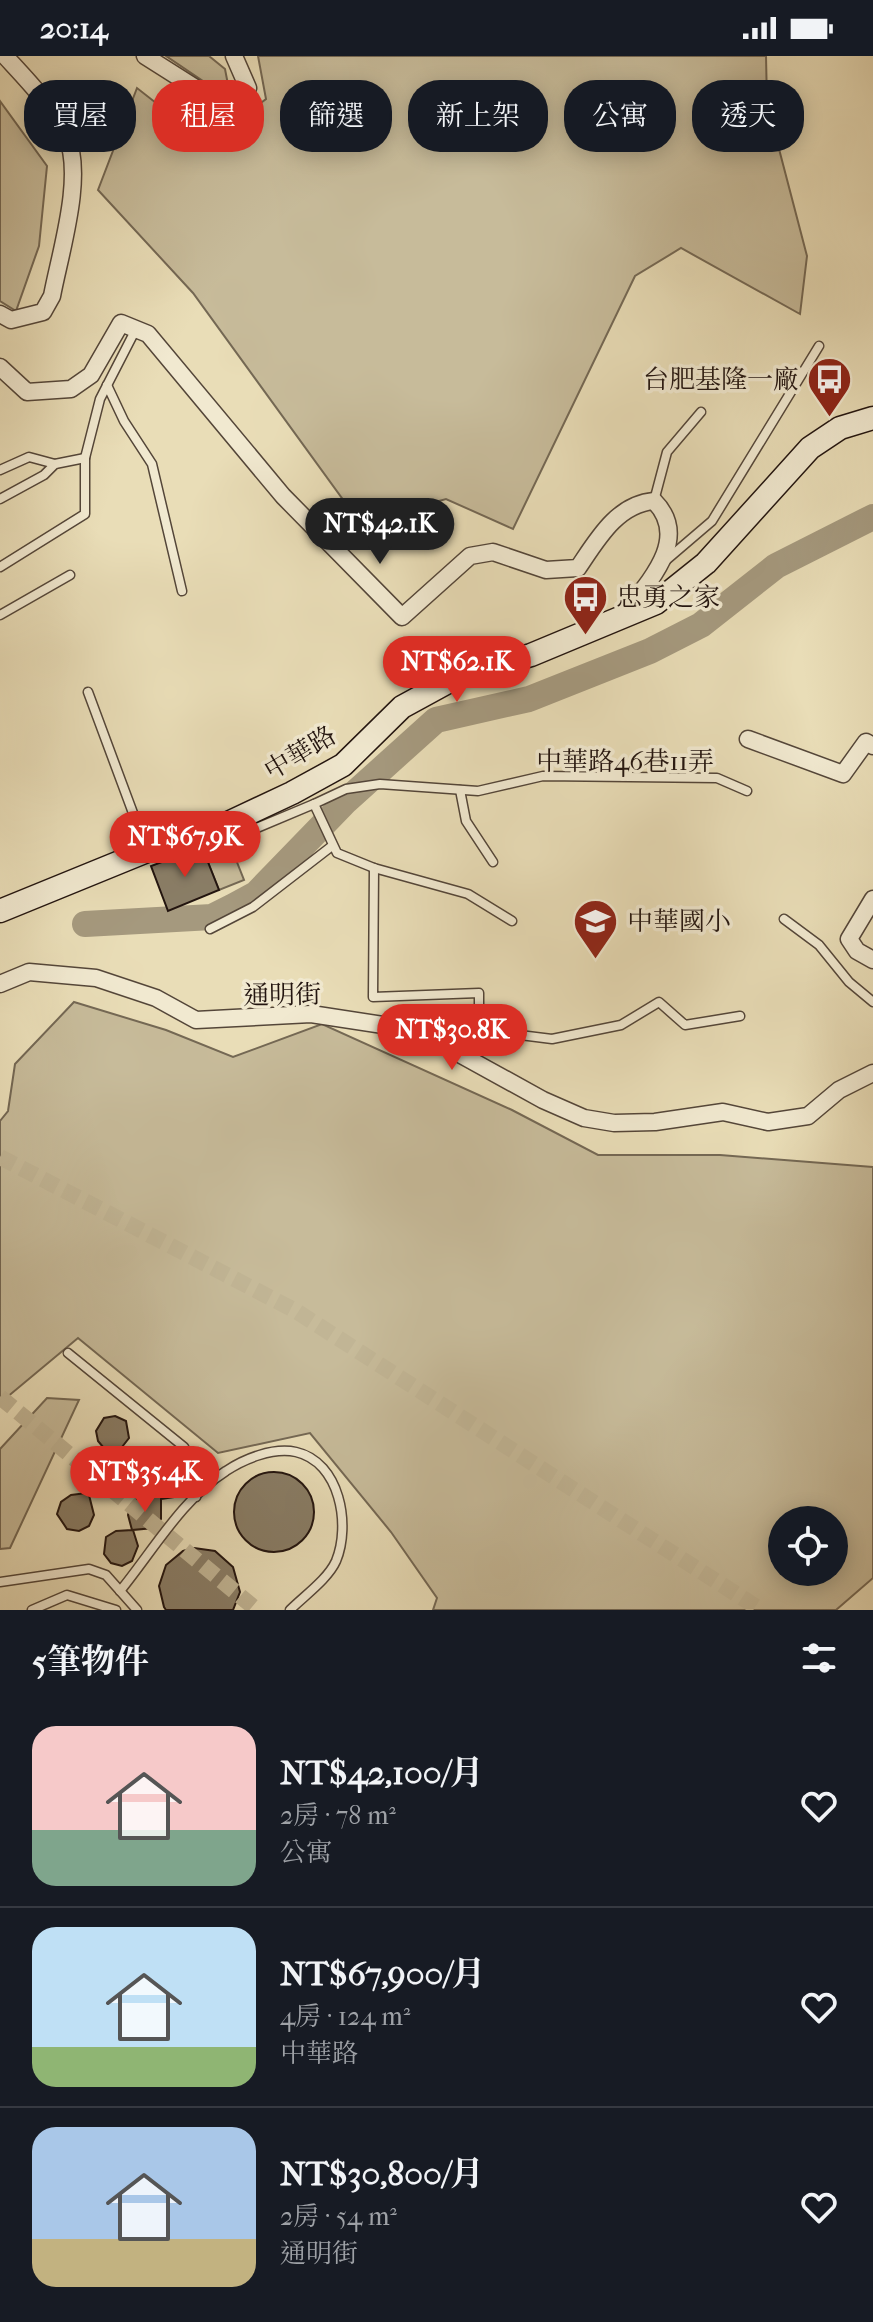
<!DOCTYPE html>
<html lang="zh-TW">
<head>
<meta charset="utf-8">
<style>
  :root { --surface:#171b24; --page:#242831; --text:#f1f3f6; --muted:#9ea1a6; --line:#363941; --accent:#d93025 }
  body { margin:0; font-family:"IM FELL French Canon","Noto Serif TC",serif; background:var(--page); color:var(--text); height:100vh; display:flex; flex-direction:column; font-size:30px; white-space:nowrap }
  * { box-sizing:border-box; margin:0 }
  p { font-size:26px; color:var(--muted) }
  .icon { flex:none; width:44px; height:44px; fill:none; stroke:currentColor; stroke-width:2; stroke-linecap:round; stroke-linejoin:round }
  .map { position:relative; height:1554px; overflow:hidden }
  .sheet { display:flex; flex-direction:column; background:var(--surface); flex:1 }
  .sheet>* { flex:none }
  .banner { position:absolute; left:24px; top:24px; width:826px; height:72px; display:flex; gap:16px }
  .tools { position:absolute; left:768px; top:1450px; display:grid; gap:16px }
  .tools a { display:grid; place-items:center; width:80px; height:80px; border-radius:50%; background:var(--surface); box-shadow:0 4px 20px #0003; font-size:40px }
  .price { position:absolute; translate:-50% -68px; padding:0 18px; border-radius:28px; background:var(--accent); color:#fff; font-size:26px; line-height:52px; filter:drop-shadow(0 2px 4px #0008) }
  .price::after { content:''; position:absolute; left:50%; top:48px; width:24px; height:18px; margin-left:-12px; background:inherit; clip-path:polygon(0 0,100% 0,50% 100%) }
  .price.active { background:#222; color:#fff }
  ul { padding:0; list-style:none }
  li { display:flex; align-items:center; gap:24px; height:200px; padding:0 32px }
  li+li { border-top:2px solid var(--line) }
  li span { display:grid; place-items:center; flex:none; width:224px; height:160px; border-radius:24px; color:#555 }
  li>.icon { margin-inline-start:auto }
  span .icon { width:96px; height:96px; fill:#fffc; stroke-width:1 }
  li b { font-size:34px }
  h2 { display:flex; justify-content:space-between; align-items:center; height:96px; padding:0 32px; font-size:34px }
  .pill { padding:0 28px; border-radius:32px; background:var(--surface); box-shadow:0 4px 20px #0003; font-size:28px; line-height:72px }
  .pill.active { background:var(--accent); color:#fff }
  .status { display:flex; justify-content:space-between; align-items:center; height:56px; padding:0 40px; background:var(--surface); direction:ltr }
  .status svg { height:22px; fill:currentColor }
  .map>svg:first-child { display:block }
</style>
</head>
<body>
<div class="status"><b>20:14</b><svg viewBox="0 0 49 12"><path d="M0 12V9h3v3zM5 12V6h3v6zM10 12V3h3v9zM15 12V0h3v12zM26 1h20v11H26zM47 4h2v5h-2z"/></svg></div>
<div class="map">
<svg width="873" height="1554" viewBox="0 0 873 1554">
  <rect width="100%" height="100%" fill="#e9ddb7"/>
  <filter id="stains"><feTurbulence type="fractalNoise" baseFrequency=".0025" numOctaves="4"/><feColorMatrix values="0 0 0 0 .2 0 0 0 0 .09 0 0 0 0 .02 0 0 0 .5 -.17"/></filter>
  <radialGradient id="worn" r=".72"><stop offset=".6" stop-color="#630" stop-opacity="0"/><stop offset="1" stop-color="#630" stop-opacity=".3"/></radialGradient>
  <g fill="#c7bb9a" stroke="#746854" stroke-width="2" fill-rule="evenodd">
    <polygon points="166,0 209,0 225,13 231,44"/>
    <polygon points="258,0 766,0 767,47 807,200 800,258 681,192 635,220 513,473 446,443 360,467 193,237 98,134 137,32 207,87 266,43"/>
    <polygon points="0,45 47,110 39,190 16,255 0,245"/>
    <polygon points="227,781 244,824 219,834 202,791"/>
    <path d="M74 946 166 974 233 1001 322 968 512 1054 598 1099H720L873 1111V1522L836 1554H433L437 1542 391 1476 310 1377 218 1397 78 1282 0 1347V1065L8 1055 15 1008ZM782 1464H834V1516H782Z"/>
    <polygon points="47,1342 79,1344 10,1492 0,1493 0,1393"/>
  </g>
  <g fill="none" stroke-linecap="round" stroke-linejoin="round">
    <polyline stroke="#a5997e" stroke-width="26" points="85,868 212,861 232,851 256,838 346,745 436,664 529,643 650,595 701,569 776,510 873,461"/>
  </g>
  <g fill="#897d66" stroke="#22140f" stroke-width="2">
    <polygon points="202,791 219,834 168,855 151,810"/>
    <polygon points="115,1360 126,1365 129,1382 122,1391 108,1397 98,1385 96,1375 104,1362"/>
    <polygon points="106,1399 115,1418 112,1429 89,1439 94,1459 89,1470 79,1475 67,1473 57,1458 61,1446 71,1439 87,1437 81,1423 82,1412 90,1404"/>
    <polygon points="165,1407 182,1412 186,1423 183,1434 174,1441 161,1443 161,1463 154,1472 133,1474 138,1490 132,1505 122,1510 111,1507 104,1498 106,1481 116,1475 132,1474 128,1459 131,1448 139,1441 152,1438 153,1418"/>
    <circle cx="274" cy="1456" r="40"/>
    <polygon points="194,1492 215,1495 233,1511 240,1536 233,1554 166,1554 164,1551 159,1530 166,1509 183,1495"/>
  </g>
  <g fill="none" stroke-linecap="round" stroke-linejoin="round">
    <g stroke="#c1b595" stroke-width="16" stroke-dasharray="16 8" stroke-linecap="butt">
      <polyline points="0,1101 296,1255 761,1554"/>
      <polyline points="0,1341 257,1554"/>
    </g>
    <defs>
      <g id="lane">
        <polyline points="107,329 124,365 152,408 182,535"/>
        <polyline points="0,414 29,401 55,408"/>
        <polyline points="0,443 44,419 55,408 85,402"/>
        <polyline points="654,445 667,396 701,356"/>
        <polyline points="664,506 712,465 819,290"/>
        <polyline points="0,511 85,458 85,402 100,343 136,273"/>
        <polyline points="0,559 70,519"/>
        <polyline points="88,636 146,792"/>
        <polyline points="460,734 466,765 493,806"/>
        <polyline points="314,748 346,733 380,728 478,735 543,720 717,722 747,735"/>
        <polyline points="226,768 233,782 314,748 337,797 374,812 468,838 512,865"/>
        <polyline points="374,812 373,941 479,937 479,974 552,983 621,969 659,946 685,969 740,960"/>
        <polyline points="784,863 819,889 849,926 873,946"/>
        <polyline points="210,873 253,851 332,790"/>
        <polyline points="68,1297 184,1391 193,1411 196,1441"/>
        <polyline points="0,1526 89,1513 106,1519 137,1554"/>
        <path d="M120 1535C152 1496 183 1442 226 1415 244 1403 273 1391 296 1396 340 1406 351 1469 336 1505 328 1523 304 1540 290 1554"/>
        <polyline points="32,1554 67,1539 116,1554"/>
      </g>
      <g id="street">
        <polyline points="145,0 224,50 242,47 248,32 234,0"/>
        <path d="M0 258 11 264 43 256 52 240C60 197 85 119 66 79 52 49 27 24 5 0"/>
        <path d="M0 311 27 336 71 333 91 319 121 267 148 278 283 440 402 561 470 500 493 496 546 514 578 512C597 484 617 448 654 445 692 483 647 528 622 560"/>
        <polyline points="748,683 843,718 866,686 873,690"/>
        <polyline points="873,843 849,883 857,895 873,904"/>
        <polyline points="0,928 29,916 96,922 156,942 196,964 311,958 416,974 543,1044 584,1062 614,1067 655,1066 723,1056 768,1066 808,1060 839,1034 873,1017"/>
      </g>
      <polyline id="secondary" points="0,855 147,795 226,768 292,737 343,709 402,651 457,621 531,599 656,547 706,507 810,392 840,372 873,362"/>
    </defs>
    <use href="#lane" stroke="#544639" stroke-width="11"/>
    <use href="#street" stroke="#544639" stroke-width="19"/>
    <use href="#secondary" stroke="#22140f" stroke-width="25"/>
    <use href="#lane" stroke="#f1e9d0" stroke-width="8"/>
    <use href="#street" stroke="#f1e9d0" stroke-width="16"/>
    <use href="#secondary" stroke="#f1e9d0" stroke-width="22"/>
  </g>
  <defs>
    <symbol id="bus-pin" viewBox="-11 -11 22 30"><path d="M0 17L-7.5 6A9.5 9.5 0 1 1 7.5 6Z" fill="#8f2418" stroke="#f1e9d0"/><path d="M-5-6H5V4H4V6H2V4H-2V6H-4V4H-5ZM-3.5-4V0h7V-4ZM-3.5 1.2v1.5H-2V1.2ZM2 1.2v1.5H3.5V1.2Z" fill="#fff"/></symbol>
    <symbol id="school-pin" viewBox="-11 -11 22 30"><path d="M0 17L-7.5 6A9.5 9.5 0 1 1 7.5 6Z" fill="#8f2418" stroke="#f1e9d0"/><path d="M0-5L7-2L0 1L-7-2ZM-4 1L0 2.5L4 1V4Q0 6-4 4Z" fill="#fff"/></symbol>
  </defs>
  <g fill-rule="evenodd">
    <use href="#bus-pin" x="804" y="298" width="51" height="69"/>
    <use href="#bus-pin" x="560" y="516" width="51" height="69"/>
    <use href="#school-pin" x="570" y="840" width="51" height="69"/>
  </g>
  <g text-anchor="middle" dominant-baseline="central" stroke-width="7" stroke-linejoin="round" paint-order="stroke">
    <g font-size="26" fill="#22140f" stroke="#f1e9d0" text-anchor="start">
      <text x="799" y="323" text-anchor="end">台肥基隆一廠</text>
      <text x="616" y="541">忠勇之家</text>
      <text x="627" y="865">中華國小</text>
    </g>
    <g font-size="26" fill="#22140f" stroke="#f1e9d0">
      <text transform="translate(300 697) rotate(-31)">中華路</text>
      <text x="625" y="705">中華路46巷11弄</text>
      <text transform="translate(282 939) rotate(-1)">通明街</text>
    </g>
  </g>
  <rect width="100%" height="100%" filter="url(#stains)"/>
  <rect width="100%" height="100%" fill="url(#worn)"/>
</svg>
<div class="tools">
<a><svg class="icon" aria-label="locate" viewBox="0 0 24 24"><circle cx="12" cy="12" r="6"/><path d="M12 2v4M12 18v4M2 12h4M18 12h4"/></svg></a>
</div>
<b class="price active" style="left:380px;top:510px">NT$42.1K</b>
<b class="price" style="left:457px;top:648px">NT$62.1K</b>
<b class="price" style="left:185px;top:823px">NT$67.9K</b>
<b class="price" style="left:452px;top:1016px">NT$30.8K</b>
<b class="price" style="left:145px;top:1458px">NT$35.4K</b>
<div class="banner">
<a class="pill">買屋</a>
<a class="pill active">租屋</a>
<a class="pill">篩選</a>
<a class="pill">新上架</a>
<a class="pill">公寓</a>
<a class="pill">透天</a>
</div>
</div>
<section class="sheet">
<h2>5筆物件<svg class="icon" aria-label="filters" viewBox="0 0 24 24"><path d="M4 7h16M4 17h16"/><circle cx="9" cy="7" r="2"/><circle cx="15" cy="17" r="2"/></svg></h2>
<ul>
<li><span style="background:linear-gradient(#f6c9c9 65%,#7fa58c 0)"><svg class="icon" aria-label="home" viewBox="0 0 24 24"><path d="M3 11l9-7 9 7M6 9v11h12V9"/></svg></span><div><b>NT$42,100/月</b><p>2房 · 78 m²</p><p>公寓</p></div><svg class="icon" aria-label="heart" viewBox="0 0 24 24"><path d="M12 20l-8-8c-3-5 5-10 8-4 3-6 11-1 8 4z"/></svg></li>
<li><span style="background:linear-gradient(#bfe0f5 75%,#8fb573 0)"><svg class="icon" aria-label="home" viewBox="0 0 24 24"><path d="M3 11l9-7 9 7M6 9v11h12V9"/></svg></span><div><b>NT$67,900/月</b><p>4房 · 124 m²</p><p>中華路</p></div><svg class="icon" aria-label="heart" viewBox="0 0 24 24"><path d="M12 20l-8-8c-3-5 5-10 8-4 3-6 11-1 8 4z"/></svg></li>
<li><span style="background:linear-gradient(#a9c7e8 70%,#c2b280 0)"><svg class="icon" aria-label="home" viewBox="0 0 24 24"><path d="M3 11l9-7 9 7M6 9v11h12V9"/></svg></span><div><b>NT$30,800/月</b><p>2房 · 54 m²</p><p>通明街</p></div><svg class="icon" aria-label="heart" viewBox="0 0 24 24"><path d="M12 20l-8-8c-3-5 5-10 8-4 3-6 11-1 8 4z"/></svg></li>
</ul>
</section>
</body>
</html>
